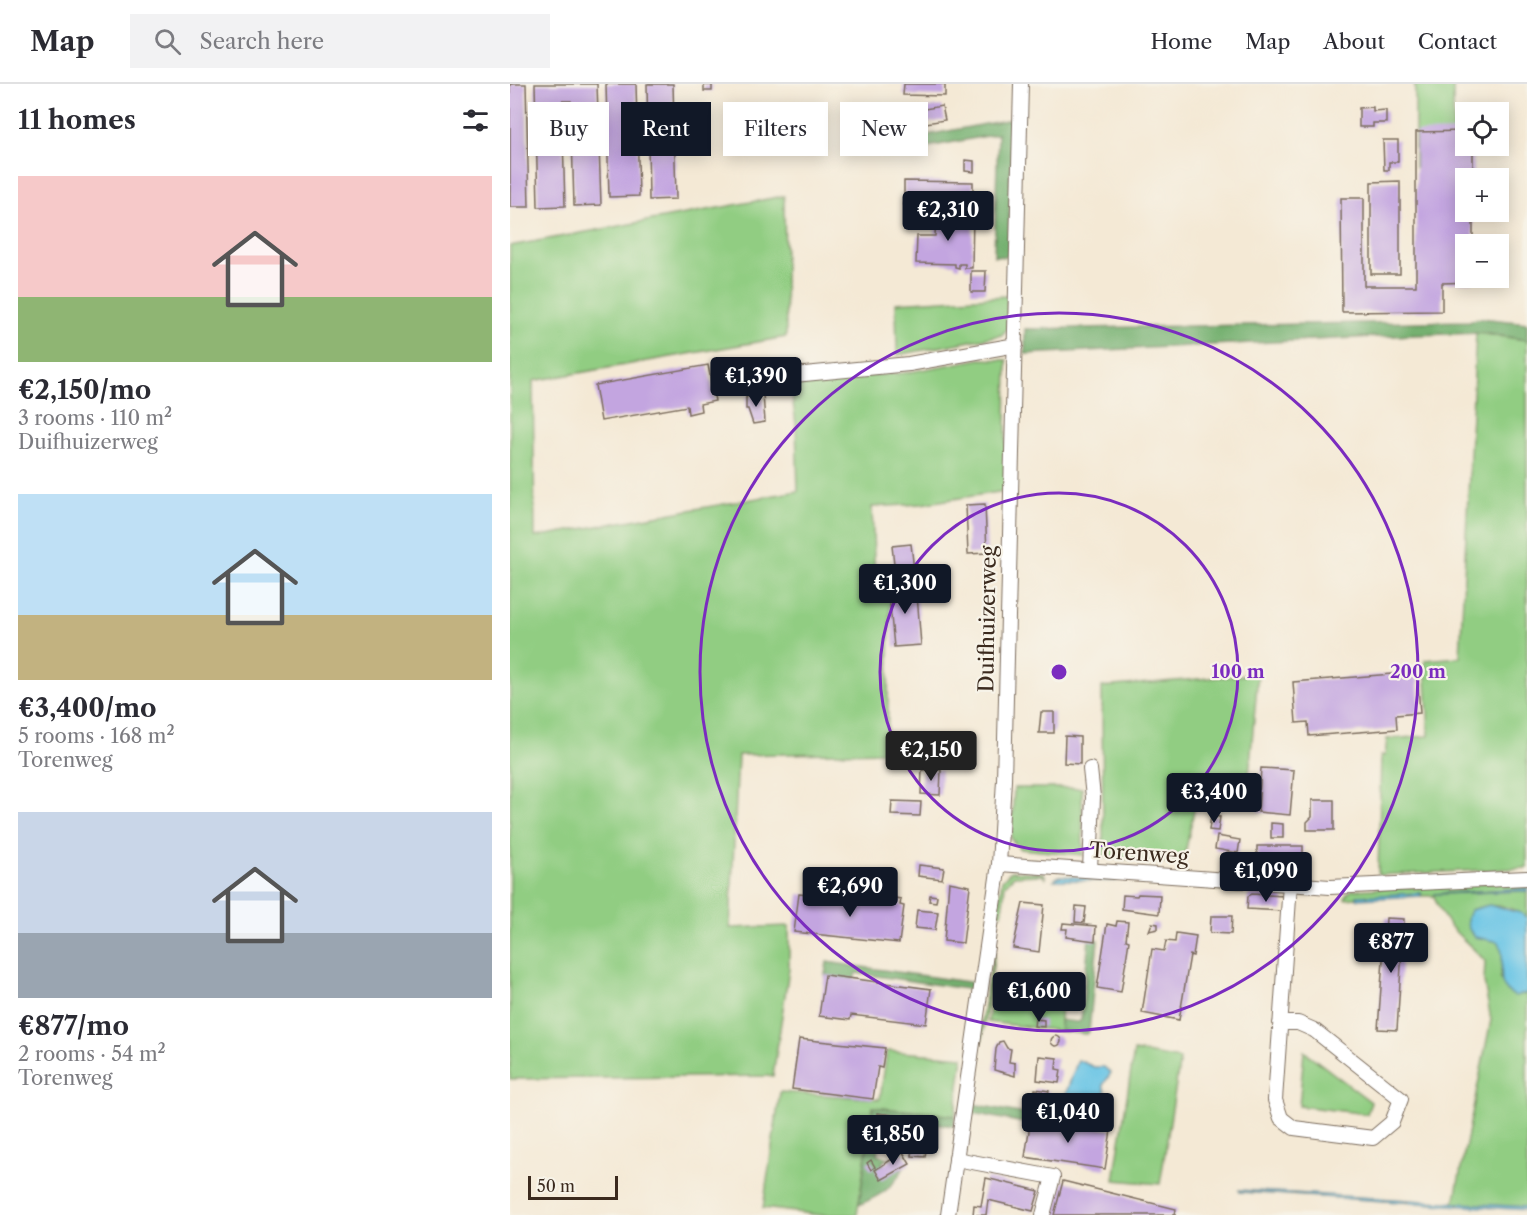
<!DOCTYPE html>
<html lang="en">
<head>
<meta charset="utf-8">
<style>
  :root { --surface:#fff; --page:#f2f2f3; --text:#2b2b33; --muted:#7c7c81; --line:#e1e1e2; --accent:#111827 }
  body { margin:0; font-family:"Libre Caslon Text",serif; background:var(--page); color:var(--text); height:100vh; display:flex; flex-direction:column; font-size:22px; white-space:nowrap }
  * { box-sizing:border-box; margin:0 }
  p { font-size:20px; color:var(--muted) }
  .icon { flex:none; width:33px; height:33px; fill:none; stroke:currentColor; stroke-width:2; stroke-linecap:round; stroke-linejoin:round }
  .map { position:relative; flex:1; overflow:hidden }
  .side { display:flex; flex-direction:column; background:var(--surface); width:510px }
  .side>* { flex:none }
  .hud { position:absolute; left:18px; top:18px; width:570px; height:54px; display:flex; gap:12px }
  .buttons { position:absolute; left:945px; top:18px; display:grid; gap:12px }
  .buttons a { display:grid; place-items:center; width:54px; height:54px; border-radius:0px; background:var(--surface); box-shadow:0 3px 15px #0003; font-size:30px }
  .scale { position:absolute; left:18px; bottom:15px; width:90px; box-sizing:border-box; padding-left:6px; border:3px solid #3b2a1e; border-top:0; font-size:16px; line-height:21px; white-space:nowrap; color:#3b2a1e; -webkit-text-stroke:4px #f7f3e8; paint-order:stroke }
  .price { position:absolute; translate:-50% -51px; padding:0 14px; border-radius:6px; background:var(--accent); color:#fff; font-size:20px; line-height:39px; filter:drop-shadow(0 2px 3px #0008) }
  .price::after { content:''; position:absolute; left:50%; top:36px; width:18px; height:14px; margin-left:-9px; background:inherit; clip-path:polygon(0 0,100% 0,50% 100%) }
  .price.active { background:#222; color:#fff }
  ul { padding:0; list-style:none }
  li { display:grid; align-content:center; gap:12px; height:318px; padding:0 18px }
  li span { display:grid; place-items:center; height:186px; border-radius:0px; color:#555 }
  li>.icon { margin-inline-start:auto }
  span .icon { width:108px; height:108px; fill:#fffc; stroke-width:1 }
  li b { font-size:26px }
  h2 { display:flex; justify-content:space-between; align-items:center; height:72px; padding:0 18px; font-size:26px }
  .pill { padding:0 21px; border-radius:0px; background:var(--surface); box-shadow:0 3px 15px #0003; font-size:21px; line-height:54px }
  .pill.active { background:var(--accent); color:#fff }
  header { display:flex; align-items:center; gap:36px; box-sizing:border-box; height:84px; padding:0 30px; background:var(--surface); border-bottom:2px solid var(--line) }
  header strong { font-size:28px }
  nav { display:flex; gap:33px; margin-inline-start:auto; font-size:21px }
  .search { width:420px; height:54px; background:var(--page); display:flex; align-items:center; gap:15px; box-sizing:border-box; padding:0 21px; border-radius:0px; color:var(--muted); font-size:22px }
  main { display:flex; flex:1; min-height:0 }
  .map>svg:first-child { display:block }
</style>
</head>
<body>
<header>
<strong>Map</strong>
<div class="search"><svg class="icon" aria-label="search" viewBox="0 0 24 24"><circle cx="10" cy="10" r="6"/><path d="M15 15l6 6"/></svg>Search here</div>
<nav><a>Home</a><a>Map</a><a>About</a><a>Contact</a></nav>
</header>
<main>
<section class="side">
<h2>11 homes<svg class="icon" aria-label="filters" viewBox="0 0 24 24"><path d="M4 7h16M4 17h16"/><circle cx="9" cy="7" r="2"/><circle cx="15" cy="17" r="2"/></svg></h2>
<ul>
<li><span style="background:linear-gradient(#f6c9c9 65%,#8fb573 0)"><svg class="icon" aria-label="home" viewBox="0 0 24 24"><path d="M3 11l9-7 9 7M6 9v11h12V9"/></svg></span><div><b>€2,150/mo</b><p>3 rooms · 110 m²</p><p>Duifhuizerweg</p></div></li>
<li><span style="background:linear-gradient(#bfe0f5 65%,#c2b280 0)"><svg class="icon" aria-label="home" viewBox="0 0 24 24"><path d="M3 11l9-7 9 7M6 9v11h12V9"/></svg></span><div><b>€3,400/mo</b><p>5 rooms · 168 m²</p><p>Torenweg</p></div></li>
<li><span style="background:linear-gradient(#c9d6e8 65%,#9aa5b1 0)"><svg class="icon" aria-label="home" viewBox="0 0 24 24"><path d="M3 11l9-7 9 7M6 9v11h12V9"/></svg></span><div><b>€877/mo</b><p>2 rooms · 54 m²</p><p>Torenweg</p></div></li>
</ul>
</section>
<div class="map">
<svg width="1017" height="1131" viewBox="0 0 1017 1131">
  <rect width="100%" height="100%" fill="#f7f3e8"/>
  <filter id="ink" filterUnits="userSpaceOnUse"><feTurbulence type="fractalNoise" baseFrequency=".0167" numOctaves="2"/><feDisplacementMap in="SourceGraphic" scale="12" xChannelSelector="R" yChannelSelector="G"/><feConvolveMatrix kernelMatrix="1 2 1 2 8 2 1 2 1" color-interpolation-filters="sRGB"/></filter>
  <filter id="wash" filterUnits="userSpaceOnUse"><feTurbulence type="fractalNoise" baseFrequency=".008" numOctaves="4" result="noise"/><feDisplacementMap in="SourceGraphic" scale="24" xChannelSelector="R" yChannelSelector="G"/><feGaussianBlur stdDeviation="1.35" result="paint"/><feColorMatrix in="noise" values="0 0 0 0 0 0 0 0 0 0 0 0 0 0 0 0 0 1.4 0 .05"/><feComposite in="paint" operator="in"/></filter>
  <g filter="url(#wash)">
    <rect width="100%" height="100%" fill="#f4e9d5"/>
    <g fill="#91cd82" stroke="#667c50" stroke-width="1.5">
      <polygon points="905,0 943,0 944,86 905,83"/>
      <polygon points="274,112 276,253 23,297 25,453 288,407 286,340 280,298 394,289 470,275 497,276 495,407 411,420 362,423 365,499 395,496 394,519 380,520 377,668 228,671 220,844 279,842 279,885 263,992 0,995 0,162"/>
      <polygon points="497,212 497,245 492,251 387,271 386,219"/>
      <polygon points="966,249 1017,256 1017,784 868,791 871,671 875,672 877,655 919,652 915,576 950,573"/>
      <polygon points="748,590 739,691 731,716 687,711 673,780 593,773 592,603"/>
      <polygon points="504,704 572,704 573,771 510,765 501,755"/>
      <polygon points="501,787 534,789 536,795 532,791 504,792 495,801 492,830 487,829 492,796"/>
      <path d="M1017 797V804L924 810 1017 807V834C1002 820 979 819 961 826L957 835 961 849 989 858 993 870 990 895 1014 911 1017 909V1123L944 1119 981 936 974 898 975 877C953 852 936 847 924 812H911V809L835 815 836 811 842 806Z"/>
      <polygon points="669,799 725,800 729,808 673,801 666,803"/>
      <polygon points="483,869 485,869 481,894 551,904 550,947 478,938 484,902 480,902 472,957 468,957"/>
      <polygon points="377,967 453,973 445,1032 363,1023 347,1131 310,1131 253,1124 270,1008 370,1015"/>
      <polygon points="624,967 670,975 650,1100 604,1096"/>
      <polygon points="794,967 861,1018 857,1030 789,1022"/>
    </g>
    <g fill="#74b070" stroke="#586d47" stroke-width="1.5">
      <polygon points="502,35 498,173 484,172 488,50 385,69 385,57"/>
      <polygon points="971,234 1017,239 1017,256 973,249 905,251 515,270 515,245 959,237"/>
      <polygon points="579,853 588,856 579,948 576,950 550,947 550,936 568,938 571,936"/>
      <polygon points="317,878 464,899 463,906 346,889 344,896 315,891"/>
      <polygon points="463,1020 598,1046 597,1055 462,1029"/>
      <path d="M363 1023 445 1032 444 1042 372 1034 367 1071 379 1074 372 1078 380 1091 395 1082C382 1105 373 1110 349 1121Z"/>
    </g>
    <g fill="#67c4e5" stroke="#517782" stroke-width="1.5">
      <polygon points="549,792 604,795 606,797 544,796"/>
      <polygon points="1017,804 1017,807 1008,807 924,810"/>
      <polygon points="911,809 911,812 847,815 847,812"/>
      <path d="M979 821 1011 829 1017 834V909L1005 912C980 901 999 878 989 858L965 853C957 845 954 835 961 826Z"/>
      <polygon points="568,976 584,983 594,983 601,989 593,1001 597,1012 593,1024 581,1022 563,1025 556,1021 556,1009"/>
      <polygon points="729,1106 1017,1123 1017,1126 730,1108"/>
    </g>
    <g id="blocks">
      <g fill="#c3a5e0">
        <polygon points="0,0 16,0 19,123 0,123"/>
        <polygon points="25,0 87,0 91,121 64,122 61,17 52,17 55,122 28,123"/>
        <polygon points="96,0 126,0 129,112 99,113"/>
        <polygon points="137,0 163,0 166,115 139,116"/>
        <polygon points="394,0 435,0 435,12 393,11"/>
        <rect x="194" y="1" width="8" height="6"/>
        <polygon points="432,22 435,36 404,41 402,27"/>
        <polygon points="863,23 863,27 876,26 876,39 863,39 863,43 849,43 849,24"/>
        <polygon points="956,47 956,62 963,62 963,94 956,94 956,128 963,128 963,160 956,160 956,194 963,194 963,198 932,199 932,227 832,228 831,114 854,114 854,202 906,202 906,48"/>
        <polygon points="873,56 888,56 888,78 879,78 879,86 874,86"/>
        <polygon points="455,76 464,77 464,88 455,87"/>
        <polygon points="394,97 463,98 463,124 394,121"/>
        <polygon points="890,97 890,190 861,190 861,98"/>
        <polygon points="426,130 463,130 462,184 455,184 455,180 449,180 449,184 445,183 445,180 406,179 407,152 425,152"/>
        <polygon points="461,187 476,187 475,208 461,208"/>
        <polygon points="198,281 205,317 190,320 191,327 178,330 177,322 91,337 85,301"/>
        <polygon points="245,294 247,306 224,309 222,298"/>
        <polygon points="253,310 255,338 243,340 238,325 236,325 236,313"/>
        <polygon points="475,420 477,469 458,470 456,421"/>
        <polygon points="401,460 404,486 385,488 382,462"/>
        <polygon points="406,498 411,561 384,563 378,501"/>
        <polygon points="907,588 910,629 886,631 887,645 799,652 798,638 786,639 783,598"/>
        <polygon points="531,628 544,628 544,649 529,649"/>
        <polygon points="555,652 570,653 570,680 554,679"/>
        <polygon points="751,684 784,686 780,731 748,728"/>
        <polygon points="412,686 431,686 430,711 411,710"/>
        <polygon points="802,716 824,716 824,746 797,746 797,738 802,733"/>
        <polygon points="382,717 411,718 410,732 381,731"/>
        <polygon points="701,732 710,733 708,747 699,746"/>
        <polygon points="761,739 773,740 773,754 761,754"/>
        <polygon points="707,752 730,756 728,769 705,765"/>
        <polygon points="747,762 793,762 793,779 747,778"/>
        <polygon points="409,781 434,784 432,795 408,792"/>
        <polygon points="439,798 460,802 453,859 434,857"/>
        <polygon points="289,810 376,820 377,813 391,815 390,821 394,822 389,859 284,848"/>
        <polygon points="628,810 650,811 649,830 612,825 613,811 627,812"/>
        <polygon points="742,810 774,812 773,827 737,825 738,812"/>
        <polygon points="420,811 427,812 426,818 419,817"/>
        <polygon points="513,819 534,821 529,868 503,864"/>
        <polygon points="566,822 576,823 574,839 565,838"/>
        <polygon points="407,826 428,828 425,846 405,844"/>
        <polygon points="701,832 722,832 721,850 700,849"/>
        <polygon points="876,834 894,835 887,946 868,945"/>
        <polygon points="607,837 618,838 616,856 619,857 611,908 587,904 597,840 606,842"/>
        <polygon points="553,839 586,842 585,857 556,853 557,845 552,845"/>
        <polygon points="642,839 648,840 648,845 639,847"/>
        <polygon points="666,849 686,852 683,872 680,871 669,936 632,929 642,865 654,867 656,857 665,858"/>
        <polygon points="315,891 421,905 416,940 341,931 340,936 309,932"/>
        <polygon points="525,935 534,936 534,943 524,942"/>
        <circle cx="546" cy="957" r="5"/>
        <polygon points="289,955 375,964 372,984 368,983 363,1015 282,1005"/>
        <polygon points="493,957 497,964 501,965 499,978 505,979 505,992 484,986 486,965 489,958"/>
        <polygon points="529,972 547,974 546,985 551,986 549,999 527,996"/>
        <polygon points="525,1005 539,1007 536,1028 522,1026"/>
        <polygon points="367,1029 400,1033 399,1047 366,1044"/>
        <polygon points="521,1034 601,1046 595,1085 515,1073"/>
        <polygon points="404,1046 423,1049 420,1067 416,1066 415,1073 402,1072"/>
        <polygon points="393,1068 400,1080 371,1096 365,1086"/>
        <polygon points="361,1076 365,1083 361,1086 357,1079"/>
        <polygon points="476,1094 529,1107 523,1127 478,1116 476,1131 463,1131 464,1121 471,1122"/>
        <polygon points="553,1097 666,1125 665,1131 544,1131"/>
      </g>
    </g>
  </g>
  <g filter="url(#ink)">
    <use href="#blocks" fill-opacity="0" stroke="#7c6d5e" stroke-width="1.5"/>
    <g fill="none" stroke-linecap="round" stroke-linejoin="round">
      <defs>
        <g id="minor">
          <polyline points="284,291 399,280 506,261"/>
          <polyline points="489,780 820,803 1017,794"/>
          <polyline points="580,786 583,713 580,685"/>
          <polyline points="770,939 788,939 804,946 891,1015 882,1038 863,1054 784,1044 771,1034 765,1016 780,800"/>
          <polyline points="446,1075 543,1093 533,1131"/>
          <polyline points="438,1131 489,780 494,696 511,0"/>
        </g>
      </defs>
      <use href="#minor" stroke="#7c6d5e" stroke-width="16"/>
      <use href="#minor" stroke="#fff" stroke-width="14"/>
    </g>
  </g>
  <g fill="none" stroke="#7b2cbf" stroke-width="3">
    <circle cx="549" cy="588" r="179"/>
    <circle cx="549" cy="588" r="359"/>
  </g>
  <g text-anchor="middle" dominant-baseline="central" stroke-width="4.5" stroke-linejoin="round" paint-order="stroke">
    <g font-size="21" fill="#3b2a1e" stroke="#f7f3e8">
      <text transform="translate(477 535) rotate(-89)">Duifhuizerweg</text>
      <text transform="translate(629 769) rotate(4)">Torenweg</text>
    </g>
  </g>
  <circle cx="549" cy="588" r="9" fill="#7b2cbf" stroke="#f7f3e8" stroke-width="3"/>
  <g font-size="18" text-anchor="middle" font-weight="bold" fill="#7b2cbf" stroke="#f7f3e8" stroke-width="4.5" stroke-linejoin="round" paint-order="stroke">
    <text x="728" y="594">100 m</text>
    <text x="908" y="594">200 m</text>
  </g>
</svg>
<div class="buttons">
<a><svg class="icon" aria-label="locate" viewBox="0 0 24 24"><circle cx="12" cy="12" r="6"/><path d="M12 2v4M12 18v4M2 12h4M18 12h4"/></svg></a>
<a>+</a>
<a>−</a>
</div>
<div class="scale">50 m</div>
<b class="price" style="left:438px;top:158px">€2,310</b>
<b class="price" style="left:246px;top:324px">€1,390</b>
<b class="price" style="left:395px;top:531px">€1,300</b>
<b class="price active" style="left:421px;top:698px">€2,150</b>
<b class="price" style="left:704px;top:740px">€3,400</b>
<b class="price" style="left:756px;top:819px">€1,090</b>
<b class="price" style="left:340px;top:834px">€2,690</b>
<b class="price" style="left:881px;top:890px">€877</b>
<b class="price" style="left:529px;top:939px">€1,600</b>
<b class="price" style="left:558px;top:1060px">€1,040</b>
<b class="price" style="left:383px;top:1082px">€1,850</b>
<div class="hud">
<a class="pill">Buy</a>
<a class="pill active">Rent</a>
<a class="pill">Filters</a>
<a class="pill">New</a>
</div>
</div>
</main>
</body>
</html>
